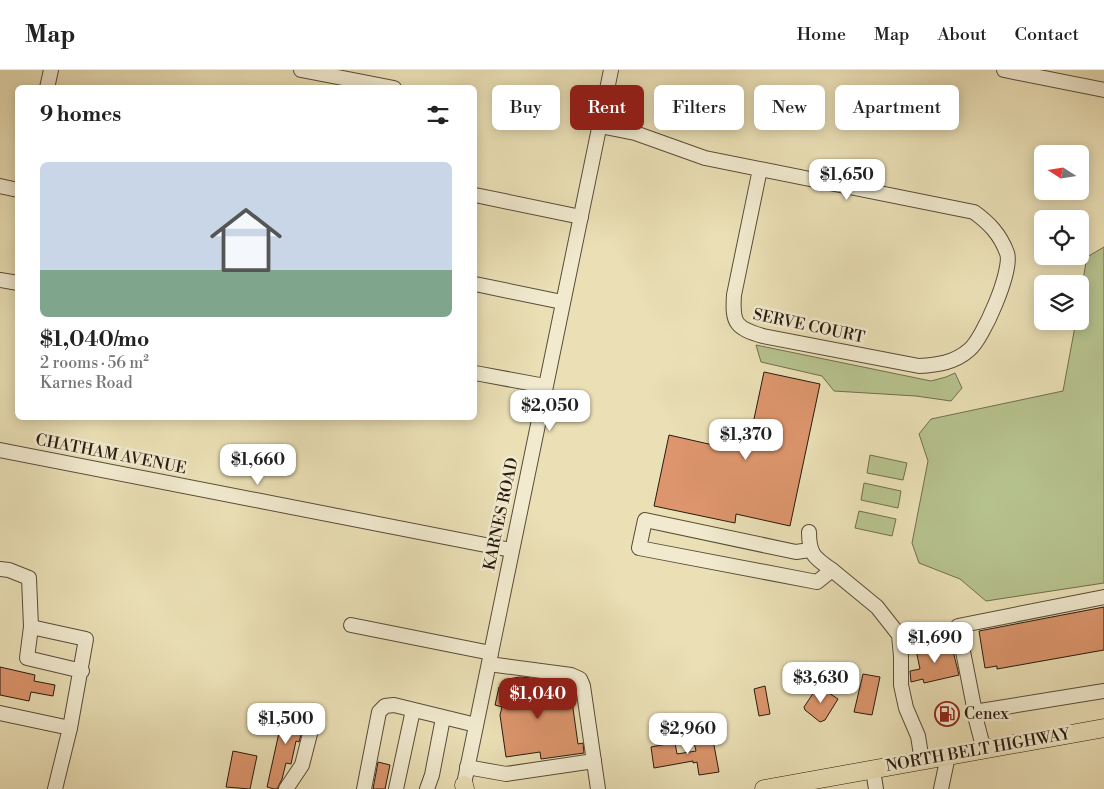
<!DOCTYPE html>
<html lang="en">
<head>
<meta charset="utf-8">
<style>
  :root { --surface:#fff; --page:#f6f6f6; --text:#222; --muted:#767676; --line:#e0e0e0; --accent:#8f2418 }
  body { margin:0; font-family:"Libre Bodoni",serif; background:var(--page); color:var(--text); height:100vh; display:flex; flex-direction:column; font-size:19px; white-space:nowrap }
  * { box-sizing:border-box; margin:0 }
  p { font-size:16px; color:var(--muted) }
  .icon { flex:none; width:28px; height:28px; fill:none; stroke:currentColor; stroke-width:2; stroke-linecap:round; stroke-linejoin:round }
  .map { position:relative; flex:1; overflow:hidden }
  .panel { position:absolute; left:15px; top:15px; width:462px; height:335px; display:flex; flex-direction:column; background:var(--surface); border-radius:8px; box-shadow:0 2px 12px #0003 }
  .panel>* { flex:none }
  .guide { position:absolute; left:492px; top:15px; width:475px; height:45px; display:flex; gap:10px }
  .needle { width:32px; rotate:282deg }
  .tools { position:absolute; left:1034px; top:75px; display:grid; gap:10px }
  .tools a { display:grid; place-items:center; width:55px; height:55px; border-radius:8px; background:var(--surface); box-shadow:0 2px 12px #0003; font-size:25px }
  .price { position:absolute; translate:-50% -42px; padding:0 11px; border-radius:10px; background:#fff; color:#222; font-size:16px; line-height:32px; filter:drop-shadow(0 1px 2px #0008) }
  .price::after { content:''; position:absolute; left:50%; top:30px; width:15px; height:11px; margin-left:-8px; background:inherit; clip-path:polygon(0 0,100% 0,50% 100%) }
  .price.current { background:var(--accent); color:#fff }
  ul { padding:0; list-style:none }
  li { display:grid; align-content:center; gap:10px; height:265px; padding:0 25px }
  li span { display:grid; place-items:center; height:155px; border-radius:8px; color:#555 }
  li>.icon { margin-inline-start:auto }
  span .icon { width:90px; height:90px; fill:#fffc; stroke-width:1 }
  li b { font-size:21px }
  h2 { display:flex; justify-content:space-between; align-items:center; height:60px; padding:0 25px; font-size:21px }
  .chip { padding:0 18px; border-radius:8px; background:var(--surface); box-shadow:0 2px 12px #0003; font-size:18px; line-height:45px }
  .chip.current { background:var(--accent); color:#fff }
  header { display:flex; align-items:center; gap:30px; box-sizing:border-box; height:70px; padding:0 25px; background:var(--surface); border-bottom:1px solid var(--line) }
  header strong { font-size:24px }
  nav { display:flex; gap:28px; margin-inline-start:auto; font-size:18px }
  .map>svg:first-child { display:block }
</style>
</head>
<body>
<header>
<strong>Map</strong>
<nav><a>Home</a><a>Map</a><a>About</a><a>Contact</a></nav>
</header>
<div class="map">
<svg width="1104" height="719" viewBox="0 0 1104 719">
  <rect width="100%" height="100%" fill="#eadfb5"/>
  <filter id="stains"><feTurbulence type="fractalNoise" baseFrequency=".004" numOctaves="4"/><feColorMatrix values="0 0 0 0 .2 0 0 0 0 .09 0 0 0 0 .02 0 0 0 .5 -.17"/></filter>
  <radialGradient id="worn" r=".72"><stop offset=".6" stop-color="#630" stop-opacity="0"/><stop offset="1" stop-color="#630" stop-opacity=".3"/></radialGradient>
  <g fill="#b6c28e" stroke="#706e4f">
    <polygon points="1104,177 1104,513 986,531 960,509 919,493 912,473 928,391 919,364 931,349 1063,321 1076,251 1080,251 1080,227 1087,187"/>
    <polygon points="756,275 931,311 946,307 955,303 962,318 951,331 916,326 834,321 822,306 761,292"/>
    <polygon points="870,385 907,393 903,410 867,403"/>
    <polygon points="864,413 901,421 898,438 861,430"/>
    <polygon points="859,441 896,449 892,466 855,458"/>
  </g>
  <g fill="#dc956c" stroke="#291b10">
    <polygon points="764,302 820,314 790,456 736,444 735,453 654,436 669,365 735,380 736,375 748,377"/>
    <polygon points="1104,537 1104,580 997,599 997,596 985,598 979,561"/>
    <polygon points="951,573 959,605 924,613 923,609 911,612 910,601 920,599 916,580"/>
    <polygon points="0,597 35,605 34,611 55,615 53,626 31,622 29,631 0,625"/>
    <polygon points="863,604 880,607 872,645 854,642"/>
    <polygon points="520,607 531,608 531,614 550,611 551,619 570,617 578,674 583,673 584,683 541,689 540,682 506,687 500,645 502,637 495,635 499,617 506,619 508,609"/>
    <polygon points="765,616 770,644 759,646 754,619"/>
    <polygon points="820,617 838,629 825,650 820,652 805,640 804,637 816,619"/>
    <polygon points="284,640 309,645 304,654 299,672 296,671 291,694 286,693 282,709 277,719 274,719 267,717"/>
    <polygon points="709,666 710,670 713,670 719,702 699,705 697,692 693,693 693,691 654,698 651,677 667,674 666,668 674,667 677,684 696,681 693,668"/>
    <polygon points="233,681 257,686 250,719 226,717"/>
    <polygon points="378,692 390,695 385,719 373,719"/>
  </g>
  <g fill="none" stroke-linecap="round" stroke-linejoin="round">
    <defs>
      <g id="minor">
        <polyline points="301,0 394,18"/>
        <polyline points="1004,0 1104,20"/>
        <polyline points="47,18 51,0"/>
        <path d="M600 56 635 63 705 88 974 142C989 153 1000 164 1007 183 1013 200 983 269 969 280 954 293 937 295 919 296L763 266C736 258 732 254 734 225L760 99"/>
        <polyline points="0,116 18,120"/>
        <polyline points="475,125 581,147"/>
        <polyline points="0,210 18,213"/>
        <polyline points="475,214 562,232"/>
        <polyline points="475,303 545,316"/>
        <polyline points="0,380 511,480"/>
        <path d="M809 462C809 485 815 488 832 500"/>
        <polyline points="810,480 796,482 645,450 639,478 817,512 832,500 877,537 899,565 901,586 901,615 906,638 918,666 922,691"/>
        <polyline points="0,499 9,500 29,508 31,557"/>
        <polyline points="351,555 491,583"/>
        <polyline points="489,594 571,605 580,609 583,616 598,719"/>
        <polyline points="975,642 958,556 1104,527"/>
        <polyline points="0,643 70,658 55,719"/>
        <polyline points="70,658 86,569 31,557 27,588 82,601"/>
        <polyline points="984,680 974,642 1104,621"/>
        <polyline points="467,697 506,704 594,691"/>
        <polyline points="873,700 876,719"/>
        <polyline points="286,719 302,695 312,656"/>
        <polyline points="364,719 379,642 385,636 394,635 476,655"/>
        <polyline points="396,719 413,640"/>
        <polyline points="427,719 432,705 443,648"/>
        <polyline points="463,719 611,0"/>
        <polyline points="941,719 948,686"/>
      </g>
      <g id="major">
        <polyline points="464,715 465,719"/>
        <polyline points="764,719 1104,658"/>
      </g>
    </defs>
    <use href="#minor" stroke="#594c39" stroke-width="16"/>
    <use href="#major" stroke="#291b10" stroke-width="19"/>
    <use href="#minor" stroke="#f1eacf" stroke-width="14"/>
    <use href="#major" stroke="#eadfb5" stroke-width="18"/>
  </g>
  <defs>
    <symbol id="fuel-ring" viewBox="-11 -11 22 22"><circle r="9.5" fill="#f1eacf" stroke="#8f2418" stroke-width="1.5"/><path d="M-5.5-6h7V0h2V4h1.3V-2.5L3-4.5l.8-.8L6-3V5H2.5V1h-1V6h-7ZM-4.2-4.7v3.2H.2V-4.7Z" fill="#8f2418"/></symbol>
  </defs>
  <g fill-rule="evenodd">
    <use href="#fuel-ring" x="933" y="630" width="28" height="28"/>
  </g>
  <g text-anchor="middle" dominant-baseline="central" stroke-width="5" stroke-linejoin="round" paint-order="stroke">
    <g font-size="16" fill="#291b10" stroke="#f1eacf">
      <text transform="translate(809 256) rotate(12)">SERVE COURT</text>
      <text transform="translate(111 384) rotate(11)">CHATHAM AVENUE</text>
      <text transform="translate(501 444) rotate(-78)">KARNES ROAD</text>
      <text transform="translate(978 680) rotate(-10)">NORTH BELT HIGHWAY</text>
    </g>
    <g font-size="16" fill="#291b10" stroke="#f1eacf" text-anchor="start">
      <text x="964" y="644">Cenex</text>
    </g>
  </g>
  <rect width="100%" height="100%" filter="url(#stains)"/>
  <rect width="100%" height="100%" fill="url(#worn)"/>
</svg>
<div class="tools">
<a><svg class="needle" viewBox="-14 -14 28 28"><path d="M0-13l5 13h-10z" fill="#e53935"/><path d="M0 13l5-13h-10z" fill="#767676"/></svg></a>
<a><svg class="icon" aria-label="locate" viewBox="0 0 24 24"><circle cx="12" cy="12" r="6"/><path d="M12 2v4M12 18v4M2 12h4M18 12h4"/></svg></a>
<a><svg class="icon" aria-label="layers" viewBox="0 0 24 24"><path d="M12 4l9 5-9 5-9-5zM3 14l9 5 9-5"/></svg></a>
</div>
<b class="price" style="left:847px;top:131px">$1,650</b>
<b class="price" style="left:550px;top:362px">$2,050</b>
<b class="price" style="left:746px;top:391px">$1,370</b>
<b class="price" style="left:258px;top:416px">$1,660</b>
<b class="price" style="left:935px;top:594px">$1,690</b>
<b class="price" style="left:821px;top:634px">$3,630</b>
<b class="price current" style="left:538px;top:650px">$1,040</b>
<b class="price" style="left:286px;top:675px">$1,500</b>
<b class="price" style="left:688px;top:685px">$2,960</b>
<div class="guide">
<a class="chip">Buy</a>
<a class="chip current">Rent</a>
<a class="chip">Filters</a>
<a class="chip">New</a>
<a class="chip">Apartment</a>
</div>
<section class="panel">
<h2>9 homes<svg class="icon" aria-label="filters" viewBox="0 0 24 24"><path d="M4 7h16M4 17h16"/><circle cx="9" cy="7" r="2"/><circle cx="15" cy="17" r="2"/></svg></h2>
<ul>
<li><span style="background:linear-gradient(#c9d6e8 70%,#7fa58c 0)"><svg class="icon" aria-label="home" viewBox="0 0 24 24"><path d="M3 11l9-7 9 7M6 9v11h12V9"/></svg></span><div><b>$1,040/mo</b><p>2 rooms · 56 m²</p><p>Karnes Road</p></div></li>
</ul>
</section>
</div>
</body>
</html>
